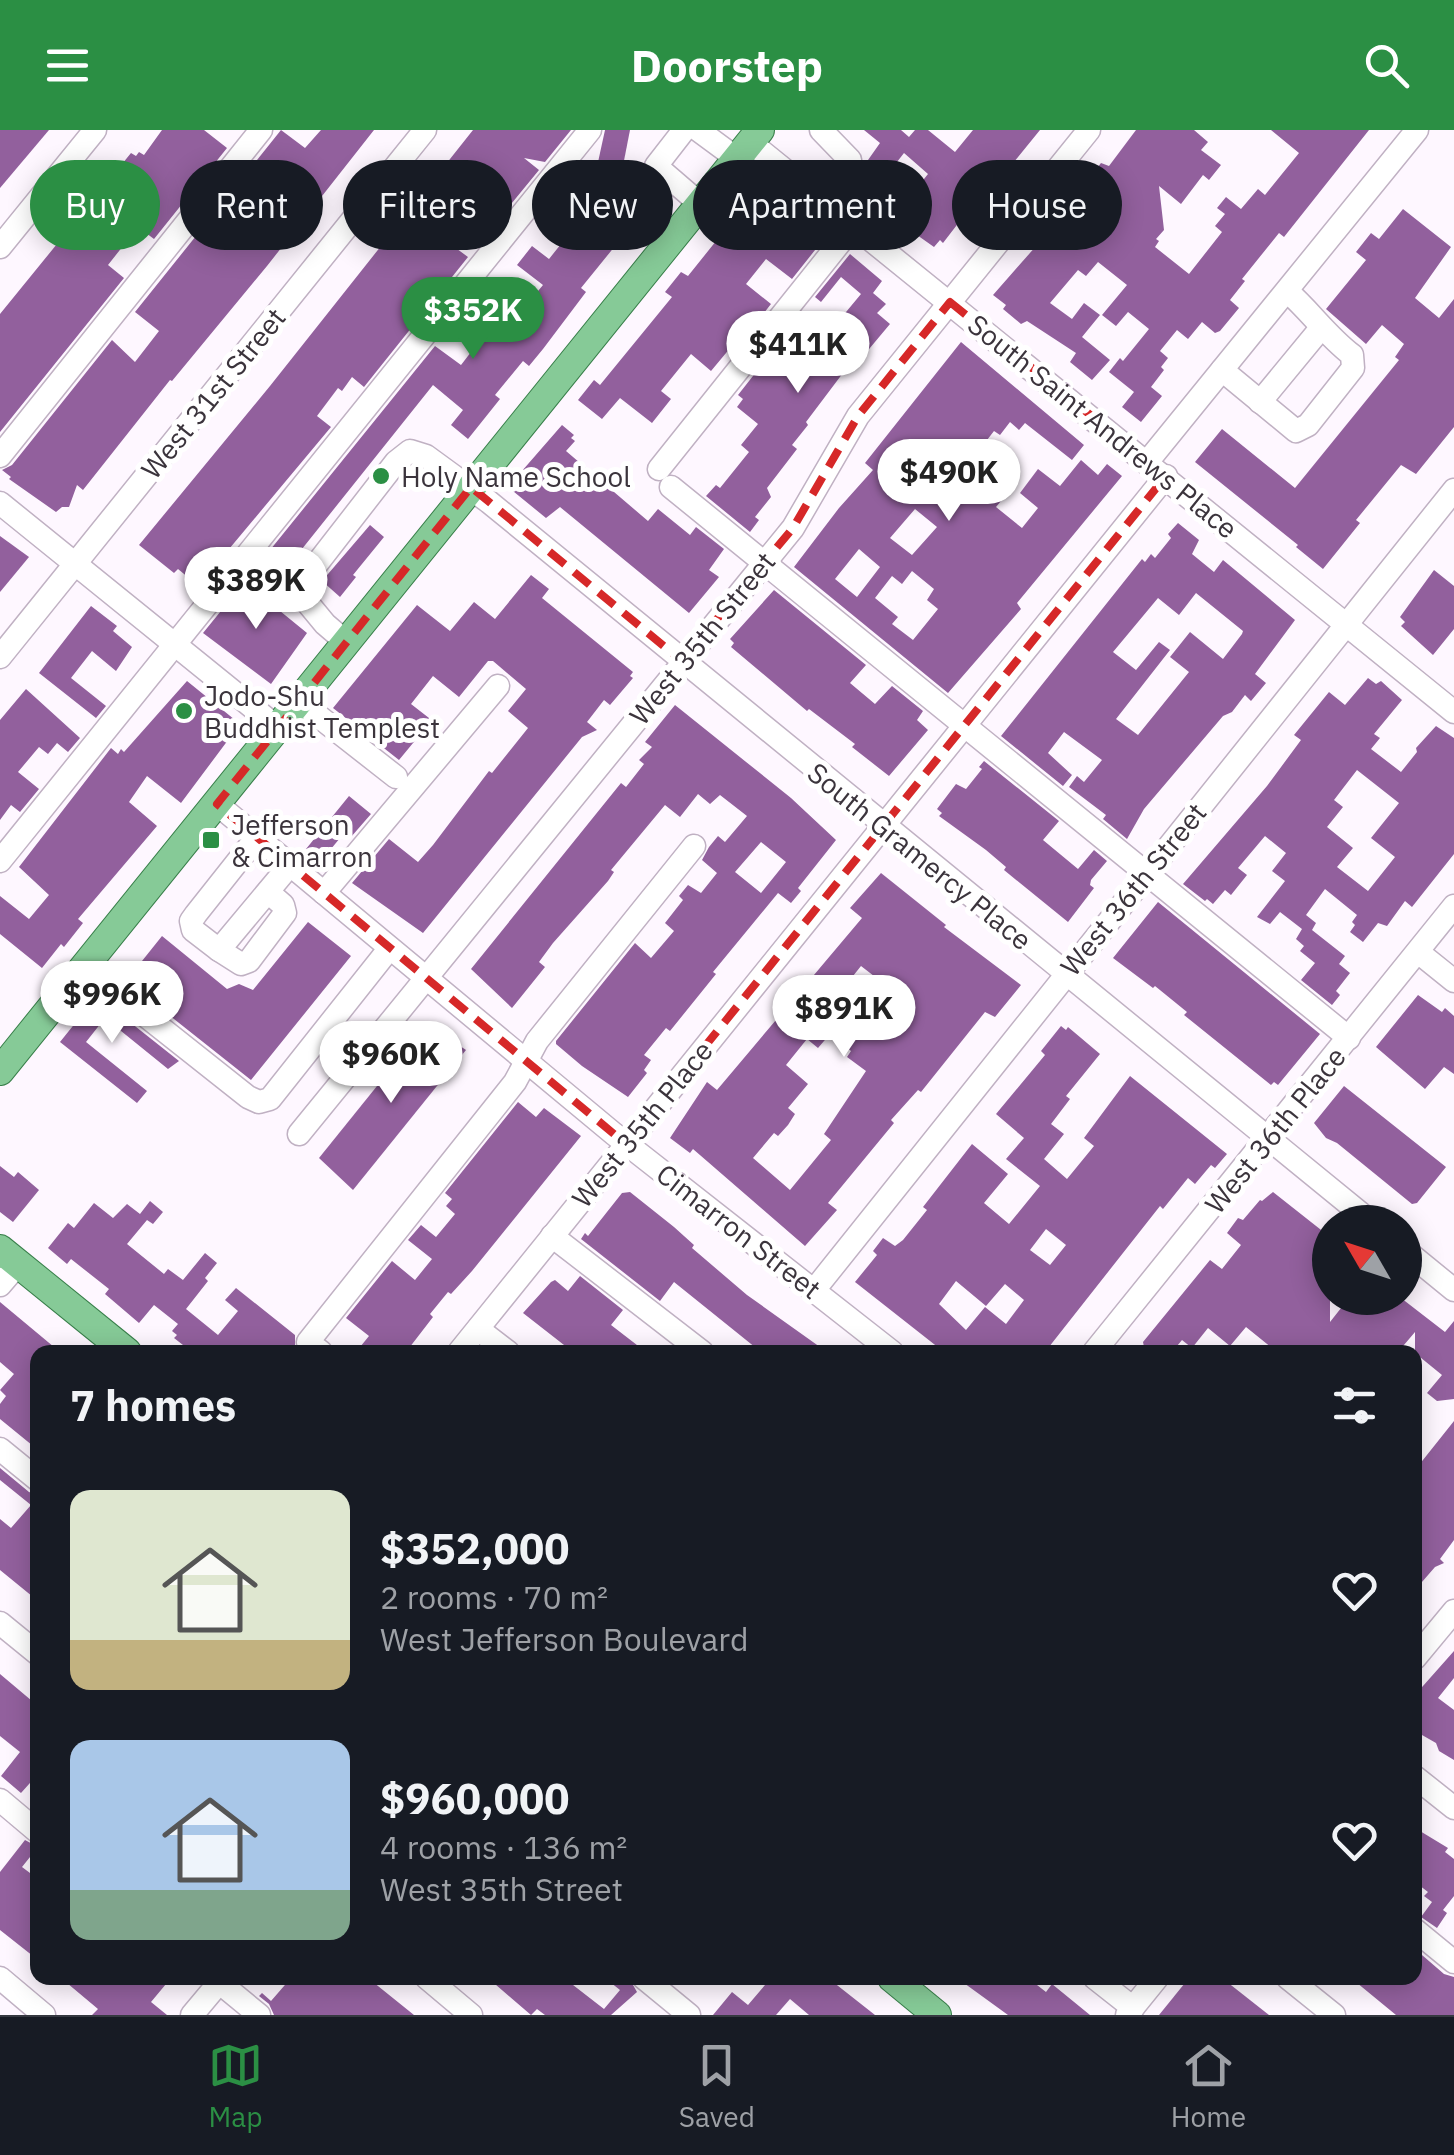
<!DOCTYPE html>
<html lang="en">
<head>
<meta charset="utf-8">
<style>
  :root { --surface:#171b24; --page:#20242c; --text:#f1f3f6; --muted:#9ea1a6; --line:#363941; --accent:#2b8f44 }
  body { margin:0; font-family:"IBM Plex Sans",sans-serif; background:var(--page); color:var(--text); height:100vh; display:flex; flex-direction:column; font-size:38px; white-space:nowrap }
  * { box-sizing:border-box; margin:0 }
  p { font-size:32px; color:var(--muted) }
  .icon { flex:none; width:55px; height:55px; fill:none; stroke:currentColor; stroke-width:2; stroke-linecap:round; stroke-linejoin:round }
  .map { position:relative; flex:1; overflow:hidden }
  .side { position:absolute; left:30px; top:1215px; width:1392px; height:640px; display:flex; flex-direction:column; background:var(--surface); border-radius:20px; box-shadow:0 5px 25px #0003 }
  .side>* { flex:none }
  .hud { position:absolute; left:30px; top:30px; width:1395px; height:90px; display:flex; gap:20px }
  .needle { width:65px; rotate:309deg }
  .buttons { position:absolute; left:1312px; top:1075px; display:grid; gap:20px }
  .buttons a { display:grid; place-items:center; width:110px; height:110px; border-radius:50%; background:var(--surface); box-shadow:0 5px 25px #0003; font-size:50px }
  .price { position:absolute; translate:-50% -85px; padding:0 22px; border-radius:35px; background:#fff; color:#222; font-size:32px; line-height:65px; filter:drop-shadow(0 2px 5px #0008) }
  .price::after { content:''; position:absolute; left:50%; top:60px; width:30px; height:22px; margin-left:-15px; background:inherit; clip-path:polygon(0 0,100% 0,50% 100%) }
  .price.current { background:var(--accent); color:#fff }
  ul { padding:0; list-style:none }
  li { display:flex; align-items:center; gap:30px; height:250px; padding:0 40px }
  li span { display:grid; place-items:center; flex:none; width:280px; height:200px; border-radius:20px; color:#555 }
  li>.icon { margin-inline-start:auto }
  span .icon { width:120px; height:120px; fill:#fffc; stroke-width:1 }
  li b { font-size:42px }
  h2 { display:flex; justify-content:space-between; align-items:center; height:120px; padding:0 40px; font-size:42px }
  .pill { padding:0 35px; border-radius:45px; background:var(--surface); box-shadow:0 5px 25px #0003; font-size:35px; line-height:90px }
  .pill.current { background:var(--accent); color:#fff }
  header { display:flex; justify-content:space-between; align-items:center; height:130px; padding:0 40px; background:var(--accent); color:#fff; font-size:45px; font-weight:700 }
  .tab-bar { display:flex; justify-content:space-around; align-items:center; height:140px; border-top:2px solid var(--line); background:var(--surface); font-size:28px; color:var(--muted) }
  .tab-bar a { display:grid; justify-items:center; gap:5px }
  .tab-bar .current { color:var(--accent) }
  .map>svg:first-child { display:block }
</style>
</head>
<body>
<header><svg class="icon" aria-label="menu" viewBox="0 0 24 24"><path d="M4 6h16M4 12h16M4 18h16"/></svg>Doorstep<svg class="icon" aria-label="search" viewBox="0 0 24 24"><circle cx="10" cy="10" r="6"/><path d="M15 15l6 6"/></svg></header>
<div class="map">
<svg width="1454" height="1885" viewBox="0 0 1454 1885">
  <rect width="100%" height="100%" fill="#fef7ff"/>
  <g fill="#92609d" fill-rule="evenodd">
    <polygon points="0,0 49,0 0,58"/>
    <polygon points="162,0 204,0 227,18 154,109 138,97 108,135 124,148 0,302 0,184 131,23 136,26 139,22 144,25"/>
    <polygon points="281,0 305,18 321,0 374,0 267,136 172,251 170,250 83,360 77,355 69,377 62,377 56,382 9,349 11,347 2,340 12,335 112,210 135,232 159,201 135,182"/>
    <polygon points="473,0 571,0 545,32 524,28 539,40 489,101 470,86 449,113 468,127 364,257 352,247 342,261 338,258 317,286 331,297 209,443 212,445 201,458 178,439 174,443 139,415 270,256"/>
    <polygon points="605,0 630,0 620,51 595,46"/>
    <path d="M864 0H901L909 7 915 0H928L955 22 973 0H1040L1001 48 1004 51 992 70 988 66 968 91 963 87 943 113 940 110 934 117 849 57 880 13ZM904 23 928 44 904 74 879 55Z"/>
    <polygon points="1136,0 1194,0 1208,12 1201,20 1221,35 1209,50 1203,45 1181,74 1159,56 1164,100 1156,109 1159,111 1155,117 1189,144 1222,102 1215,96 1225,84 1217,78 1226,67 1241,79 1258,59 1265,65 1299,23 1271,0 1369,0 1284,107 1279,103 1242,149 1245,151 1230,170 1239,178 1220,201 1215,203 1202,192 1188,209 1177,200 1160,221 1168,228 1161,237 1164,240 1151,257 1162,266 1141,292 1122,277 1134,262 1109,242 1120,228 1123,231 1149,199 1128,182 1116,196 1102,185 1127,155 1098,132 1086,146 1078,140 1050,173 1072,189 1084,173 1100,185 1082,207 1110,230 1092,250 1070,232 1076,223 1027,191 1021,194 1003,179 1006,175 993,165 1037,115 1101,33 1109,36"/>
    <polygon points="765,50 789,69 787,71 798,81 794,86 814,102 817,98 827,105 792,149 766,129 746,154 771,174 734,221 731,217 711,241 691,224 661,261 671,269 652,293 620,268 602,289 578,270 594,250 600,255 672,167 665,162 681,142 688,146"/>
    <polygon points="572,67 624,105 581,158 586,162 543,219 529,236 523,231 495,265 500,269 468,309 451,295 463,280 433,255 286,439 266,425 435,216 461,235 478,213 462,201 488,168 515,189 543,155 517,135 532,116 549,129 573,99 557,86"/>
    <polygon points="1403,79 1451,117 1415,168 1439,188 1454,169 1454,297 1416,344 1401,335 1356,390 1360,393 1323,439 1296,417 1298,415 1195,332 1222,299 1295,358 1399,230 1395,227 1404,214 1382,195 1366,214 1326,179 1366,130 1356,122 1371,103 1379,109"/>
    <polygon points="850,124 882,151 873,163 886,174 877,183 890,194 854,237 849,235 806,292 808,295 792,315 797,319 767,358 771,367 755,387 759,390 750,402 706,366 716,355 720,358 749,322 741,315 758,294 737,277 743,269 738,265 771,223 777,229 774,233 792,247 861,164 841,147 821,172 815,167"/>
    <path d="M961 212 1084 315 1072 330 1025 293 1019 300 1010 292 1000 305 994 301 970 332 975 336 968 345 1001 371 996 377 1022 398 1038 378 1020 363 1038 339 1060 356 1081 330 1098 345 1107 334 1122 346 1017 473 1021 479 948 563 794 437 839 378 873 340 865 333ZM915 379 937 397 912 425 890 408ZM859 419 880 437 857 467 835 449ZM912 441 934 459 927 470 938 479 913 510 892 494 898 487 875 468 892 446 902 454Z"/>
    <polygon points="562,295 574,305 571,308 575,311 566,321 648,391 658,379 690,405 696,397 724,419 709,440 719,447 689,483 560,377 546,388 508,357"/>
    <path d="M1178 393 1199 410 1192 424 1214 442 1223 430 1295 490 1255 544 1266 553 1251 571 1245 565 1232 582 1223 586 1144 679 1127 709 1103 689 1106 685 1069 657 1077 646 1084 652 1102 630 1064 602 1048 623 1072 645 1063 656 1001 606 1142 429 1145 432 1151 424 1155 428 1171 408 1168 404ZM1196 463 1243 501 1242 504 1223 529 1190 502 1170 527 1189 542 1138 605 1116 589 1170 520 1159 512 1136 540 1113 522 1158 468 1179 485Z"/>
    <polygon points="370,395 384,407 353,445 356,447 340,467 322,451"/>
    <polygon points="0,406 29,427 0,462"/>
    <polygon points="1434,440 1454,456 1454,499 1433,525 1401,496 1405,492 1400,487"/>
    <polygon points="531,445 549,459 542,468 633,542 630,546 633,548 610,575 604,570 587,592 597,600 582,607 423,803 352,753 389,709 418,732 433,715 489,641 492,643 528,598 508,581 526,559 493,531 488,531 459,567 433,546 411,574 438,595 426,610 418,607 399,630 333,578 417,475 450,501 474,472 495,489"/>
    <polygon points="247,449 274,467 269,472 307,503 271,554 203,503"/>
    <polygon points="774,460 866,535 850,553 875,574 892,556 923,581 917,590 928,600 889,646 852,617 855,614 809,579 807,581 731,517 734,513 730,509"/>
    <polygon points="91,476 117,496 113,501 132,517 116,541 92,521 71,548 106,576 96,588 39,543"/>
    <path d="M1368 548 1376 554 1381 551 1402 570 1374 604 1380 608 1371 619 1401 642 1417 622 1416 618 1436 596 1454 608V724L1412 777 1405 771 1387 796 1378 793 1363 812 1350 802 1355 795 1352 792 1357 785 1325 759 1306 785 1316 793 1312 800 1345 826 1339 834 1350 843 1336 861 1340 865 1332 875 1301 850 1315 833 1300 821 1304 816 1296 809 1302 799 1280 782 1270 794 1257 787 1285 751 1272 741 1286 723 1265 706 1238 738 1247 745 1231 765 1225 760 1213 774 1207 769 1205 771 1183 754 1267 656 1301 610 1294 605 1329 562 1345 575ZM1357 640 1399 673 1371 708 1395 727 1368 761 1337 737 1353 718 1327 697 1343 677 1334 670Z"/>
    <polygon points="187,551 240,594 181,673 147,646 129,672 157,696 78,789 83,793 64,817 61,814 42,838 0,804 0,766 29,789 49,765 19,737 111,618 118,624 121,619 124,622"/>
    <polygon points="26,559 80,608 68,622 57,613 48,624 39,617 18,642 39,659 20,682 11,675 0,690 0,590"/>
    <path d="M675 575 791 668 836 710 798 758 801 761 791 773 778 763 713 842 716 844 670 901 666 898 644 925 651 930 644 940 647 943 628 967 582 936 556 914V911L635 813 651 828 674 801 665 793 683 770 679 766 688 755 701 763 717 743 702 730 709 717 718 706 725 712 747 686 720 665 710 674 698 664 680 687 665 675 611 740 614 742 608 751 553 813 539 832 545 837 512 878 471 839 621 653 626 657 644 634 639 630 652 617 645 612ZM761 712 786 732 761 763 735 742Z"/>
    <polygon points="984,631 1059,691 1043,710 1078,739 1094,720 1107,731 1091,750 1090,755 1094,758 1068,792 1004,740 1006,737 986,720 939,686 942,683 937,679 956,654 966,659 982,639 979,637"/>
    <polygon points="349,666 371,684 351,707 345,702 321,731 306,719"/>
    <path d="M881 743 946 795 944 797 1021 855 995 887 985 882 921 962 918 960 891 990 894 993 828 1073 837 1080 805 1116 693 1019 690 1023 670 1008 707 952 717 960 862 788 850 778ZM861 836 883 853 862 879 841 861ZM830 904 851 921 847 927 866 941 824 1004 831 1010 790 1060 753 1028 774 1003 778 1006 788 995 795 984 788 978 808 954 786 935 807 909 818 918Z"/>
    <polygon points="1158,772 1320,904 1278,955 1274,952 1271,955 1184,885 1187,882 1155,856 1153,858 1113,828"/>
    <polygon points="308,792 351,826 251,950 126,851 162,806 227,859 239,854 253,860"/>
    <polygon points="1418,865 1442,882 1445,878 1454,886 1454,944 1444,937 1425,959 1376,917"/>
    <polygon points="97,866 179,931 168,939 105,888 86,912 147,961 137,973 60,912"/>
    <polygon points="427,894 466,920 353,1060 319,1028"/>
    <path d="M1061 896 1066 900 1068 897 1100 924 1066 966 1070 969 1051 994 1064 1004 1044 1029 1067 1049 1094 1016 1084 1008 1130 946 1227 1024 1215 1038 1211 1035 1195 1054 1188 1048 1163 1079 1160 1076 1045 1222H944L855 1152 877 1125 873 1121 883 1108 895 1116 903 1110 927 1080 923 1077 972 1014 1008 1044 984 1073 1009 1094 1040 1056 1006 1029 1024 1008 996 984 1045 925 1041 921ZM1046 1099 1066 1115 1050 1135 1030 1120ZM956 1151 986 1176 1005 1154 1024 1170 1006 1194 985 1177 966 1200 939 1174Z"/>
    <polygon points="1344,956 1446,1037 1417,1073 1412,1074 1337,1013 1326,1008 1314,993"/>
    <polygon points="518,972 536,987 544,978 581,1006 472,1141 451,1164 448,1162 430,1184 433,1187 406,1222 356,1222 369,1206 346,1188 392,1131 415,1150 432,1129 408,1110 421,1095 436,1107 455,1084 446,1076 452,1069 445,1063"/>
    <polygon points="0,1036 14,1047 18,1042 39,1060 13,1092 0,1082"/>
    <polygon points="630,1062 674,1097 694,1115 692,1118 747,1165 827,1222 761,1222 674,1152 660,1171 581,1109 585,1103 588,1106 622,1063"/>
    <polygon points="1273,1062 1330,1107 1330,1192 1349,1168 1401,1168 1445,1202 1454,1191 1454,1269 1437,1271 1427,1263 1442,1245 1415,1223 1415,1202 1398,1222 1277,1222 1246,1197 1230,1216 1208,1198 1192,1218 1182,1210 1172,1222 1151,1222 1144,1217 1143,1212 1210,1130 1222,1139 1241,1115 1227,1103 1238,1088 1243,1090 1260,1070 1262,1071"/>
    <polygon points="150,1071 163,1082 153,1094 147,1090 127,1114 164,1144 168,1139 183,1150 205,1123 217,1133 205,1148 208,1151 186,1179 218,1205 238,1181 225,1170 236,1158 295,1205 295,1222 192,1222 174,1208 177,1205 172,1201 178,1194 154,1175 139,1193 105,1164 109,1159 71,1129 67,1134 48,1118 68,1093 74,1098 94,1073 113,1088 127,1074 140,1084"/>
    <polygon points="580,1146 623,1180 611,1195 646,1222 573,1222 523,1183 551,1152 555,1150 568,1161"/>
    <polygon points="0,1172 60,1222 38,1222 38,1320 0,1289 0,1274 6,1266 0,1260 14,1244 0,1232"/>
    <polygon points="1454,1291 1454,1410 1440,1429 1444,1433 1435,1437 1415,1460 1415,1410 1422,1400 1415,1394 1415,1379 1421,1371 1415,1366 1415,1340"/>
    <polygon points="0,1338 29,1362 38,1365 38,1471 0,1440 0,1389 11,1398 31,1375 0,1350"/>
    <polygon points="1454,1521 1454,1548 1438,1568 1454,1580 1454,1630 1439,1621 1436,1613 1415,1601 1415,1565"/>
    <polygon points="0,1544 38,1576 38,1644 21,1663 1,1646 20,1622 0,1606"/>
    <polygon points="1415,1698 1448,1718 1445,1722 1454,1729 1454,1766 1443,1780 1447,1783 1437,1798 1421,1787 1432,1772 1424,1766 1428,1762 1415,1752"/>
    <polygon points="25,1710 38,1717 22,1737 38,1749 38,1830 0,1800 0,1742"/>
    <polygon points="1415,1819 1444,1844 1454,1847 1454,1885 1396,1885 1351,1848 1415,1848"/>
    <polygon points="61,1848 171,1848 151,1872 167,1885 92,1885 98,1879"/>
    <polygon points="291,1848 361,1848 370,1855 373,1852 414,1885 274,1885 269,1874 259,1866 262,1863 271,1871"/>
    <polygon points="488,1848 564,1848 604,1879 620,1860 605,1848 629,1848 637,1862 611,1885 545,1885 537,1879 531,1885"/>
    <polygon points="771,1848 828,1848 875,1885 809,1885 790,1869 776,1885 713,1885 732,1862 748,1875"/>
    <polygon points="957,1848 1028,1848 1046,1862 1052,1854 1090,1885 1008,1885"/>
    <polygon points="1189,1848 1222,1848 1269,1885 1159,1885"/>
  </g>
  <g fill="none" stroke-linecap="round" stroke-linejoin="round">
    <defs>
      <g id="minor">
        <polyline points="684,0 656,36 699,73"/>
        <polyline points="698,0 736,28"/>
        <polyline points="821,0 850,30 822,69"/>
        <polyline points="750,12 1454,582"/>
        <polyline points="0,117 95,0"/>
        <path d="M1222 240 1296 301 1308 295 1353 238 1352 225C1327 206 1310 181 1287 161"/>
        <polyline points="1260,272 1321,198"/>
        <polyline points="0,326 261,0"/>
        <polyline points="1148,331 1417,0"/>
        <polyline points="659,339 854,95"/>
        <polyline points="671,357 1349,908"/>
        <polyline points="0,373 278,598"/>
        <polyline points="244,428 306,471 325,494 346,512"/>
        <polyline points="295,462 396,332 410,321 426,326 489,372 1371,1092"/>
        <polyline points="0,527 425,0"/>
        <polyline points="299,571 396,647"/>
        <polyline points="217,674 614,1004 892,1222"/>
        <polyline points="257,707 196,784 191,791 193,800 219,820 290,735"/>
        <polyline points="0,731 590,0"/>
        <polyline points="324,763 498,556"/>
        <polyline points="219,820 241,834 249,831 285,783 283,775 268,762"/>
        <polyline points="1418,822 1454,851"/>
        <polyline points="84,837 248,967 259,972 270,969 389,819"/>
        <polyline points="299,1004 793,398 858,286 1089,0"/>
        <polyline points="552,1106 702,1222"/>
        <polyline points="1405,1120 1454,1160"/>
        <polyline points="0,1155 18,1134"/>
        <polyline points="815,1159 1454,360"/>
        <polyline points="478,1199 508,1222"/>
        <polyline points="321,1222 308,1212 515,952 537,911 694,716"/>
        <polyline points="459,1222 1166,346"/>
        <polyline points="1094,1222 1454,776"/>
        <polyline points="0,1319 38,1350"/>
        <polyline points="0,1493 38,1524"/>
        <polyline points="1415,1528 1454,1481"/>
        <polyline points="1415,1647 1454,1678"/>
        <polyline points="0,1670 38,1702"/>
        <polyline points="1415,1800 1454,1832"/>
        <polyline points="0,1848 44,1885"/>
        <polyline points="214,1848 259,1885"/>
        <polyline points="427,1848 471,1885"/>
        <polyline points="644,1848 689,1885"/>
        <polyline points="1095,1848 1133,1878"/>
        <polyline points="1288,1848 1334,1885"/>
        <polyline points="192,1885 223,1848"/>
        <polyline points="1127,1885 1157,1848"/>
      </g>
      <g id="major">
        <polyline points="0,941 760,0"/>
        <polyline points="0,1119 127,1222"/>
        <polyline points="892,1848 937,1885"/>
      </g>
    </defs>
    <use href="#minor" stroke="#c0b1c3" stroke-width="25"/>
    <use href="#major" stroke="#387f4a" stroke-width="30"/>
    <use href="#minor" stroke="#fff" stroke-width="22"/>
    <use href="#major" stroke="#86ca97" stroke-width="28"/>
  </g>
  <path fill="none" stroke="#d62828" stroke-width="8" stroke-dasharray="20 12" stroke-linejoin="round" d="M950 172 1166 346 626 1014 217 674 471 357 682 531 793 398 858 286Z"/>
  <g fill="#2b8f44" stroke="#fff" stroke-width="4">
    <circle cx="381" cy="346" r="10"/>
    <circle cx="184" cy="581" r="10"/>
    <rect x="201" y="700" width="20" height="20" rx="5"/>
  </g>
  <g text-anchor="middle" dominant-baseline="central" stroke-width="10" stroke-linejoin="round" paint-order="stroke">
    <g font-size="28" fill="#3b343c" stroke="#fff">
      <text transform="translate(213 263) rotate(-51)">West 31st Street</text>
      <text transform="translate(1103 296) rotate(39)">South Saint Andrews Place</text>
      <text transform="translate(702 508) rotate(-51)">West 35th Street</text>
      <text transform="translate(920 726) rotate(39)">South Gramercy Place</text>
      <text transform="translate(1133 759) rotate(-51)">West 36th Street</text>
      <text transform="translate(642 994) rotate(-51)">West 35th Place</text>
      <text transform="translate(1275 1000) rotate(-51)">West 36th Place</text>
      <text transform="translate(739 1101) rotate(38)">Cimarron Street</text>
    </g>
    <g font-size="28" fill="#3b343c" stroke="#fff" text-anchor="start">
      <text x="401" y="346">Holy Name School</text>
      <text x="204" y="565">Jodo-Shu<tspan x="204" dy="32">Buddhist Templest</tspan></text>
      <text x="231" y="694">Jefferson<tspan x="231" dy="32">&amp; Cimarron</tspan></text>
    </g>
  </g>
</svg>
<div class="buttons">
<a><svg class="needle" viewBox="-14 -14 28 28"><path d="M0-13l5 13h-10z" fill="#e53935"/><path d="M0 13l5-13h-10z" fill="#9ea1a6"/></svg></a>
</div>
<b class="price current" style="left:473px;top:232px">$352K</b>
<b class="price" style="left:798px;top:266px">$411K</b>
<b class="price" style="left:949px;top:394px">$490K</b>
<b class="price" style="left:256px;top:502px">$389K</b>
<b class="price" style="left:112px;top:916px">$996K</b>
<b class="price" style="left:844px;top:930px">$891K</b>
<b class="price" style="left:391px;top:976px">$960K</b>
<div class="hud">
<a class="pill current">Buy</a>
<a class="pill">Rent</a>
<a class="pill">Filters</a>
<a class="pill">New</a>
<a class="pill">Apartment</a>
<a class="pill">House</a>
</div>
<section class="side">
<h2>7 homes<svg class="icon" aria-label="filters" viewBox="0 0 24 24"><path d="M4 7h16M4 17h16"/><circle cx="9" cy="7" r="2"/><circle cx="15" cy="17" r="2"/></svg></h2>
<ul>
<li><span style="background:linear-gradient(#dfe7d0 75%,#c2b280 0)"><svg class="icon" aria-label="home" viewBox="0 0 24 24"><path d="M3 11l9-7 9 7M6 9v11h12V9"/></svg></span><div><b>$352,000</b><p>2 rooms · 70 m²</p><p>West Jefferson Boulevard</p></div><svg class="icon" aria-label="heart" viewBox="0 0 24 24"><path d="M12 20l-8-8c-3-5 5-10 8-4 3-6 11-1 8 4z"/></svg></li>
<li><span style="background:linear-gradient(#a9c7e8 75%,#7fa58c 0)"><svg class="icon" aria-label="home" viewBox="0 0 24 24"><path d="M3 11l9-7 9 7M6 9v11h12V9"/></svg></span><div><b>$960,000</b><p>4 rooms · 136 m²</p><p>West 35th Street</p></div><svg class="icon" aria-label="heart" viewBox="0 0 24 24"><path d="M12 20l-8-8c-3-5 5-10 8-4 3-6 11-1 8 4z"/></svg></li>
</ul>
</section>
</div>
<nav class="tab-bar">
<a class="current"><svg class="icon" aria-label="map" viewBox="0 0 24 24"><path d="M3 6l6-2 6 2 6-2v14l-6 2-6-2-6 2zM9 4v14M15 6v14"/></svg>Map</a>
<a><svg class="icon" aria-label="saved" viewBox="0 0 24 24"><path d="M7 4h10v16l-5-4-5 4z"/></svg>Saved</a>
<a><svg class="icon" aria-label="home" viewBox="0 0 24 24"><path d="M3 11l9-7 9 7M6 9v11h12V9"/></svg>Home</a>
</nav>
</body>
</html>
